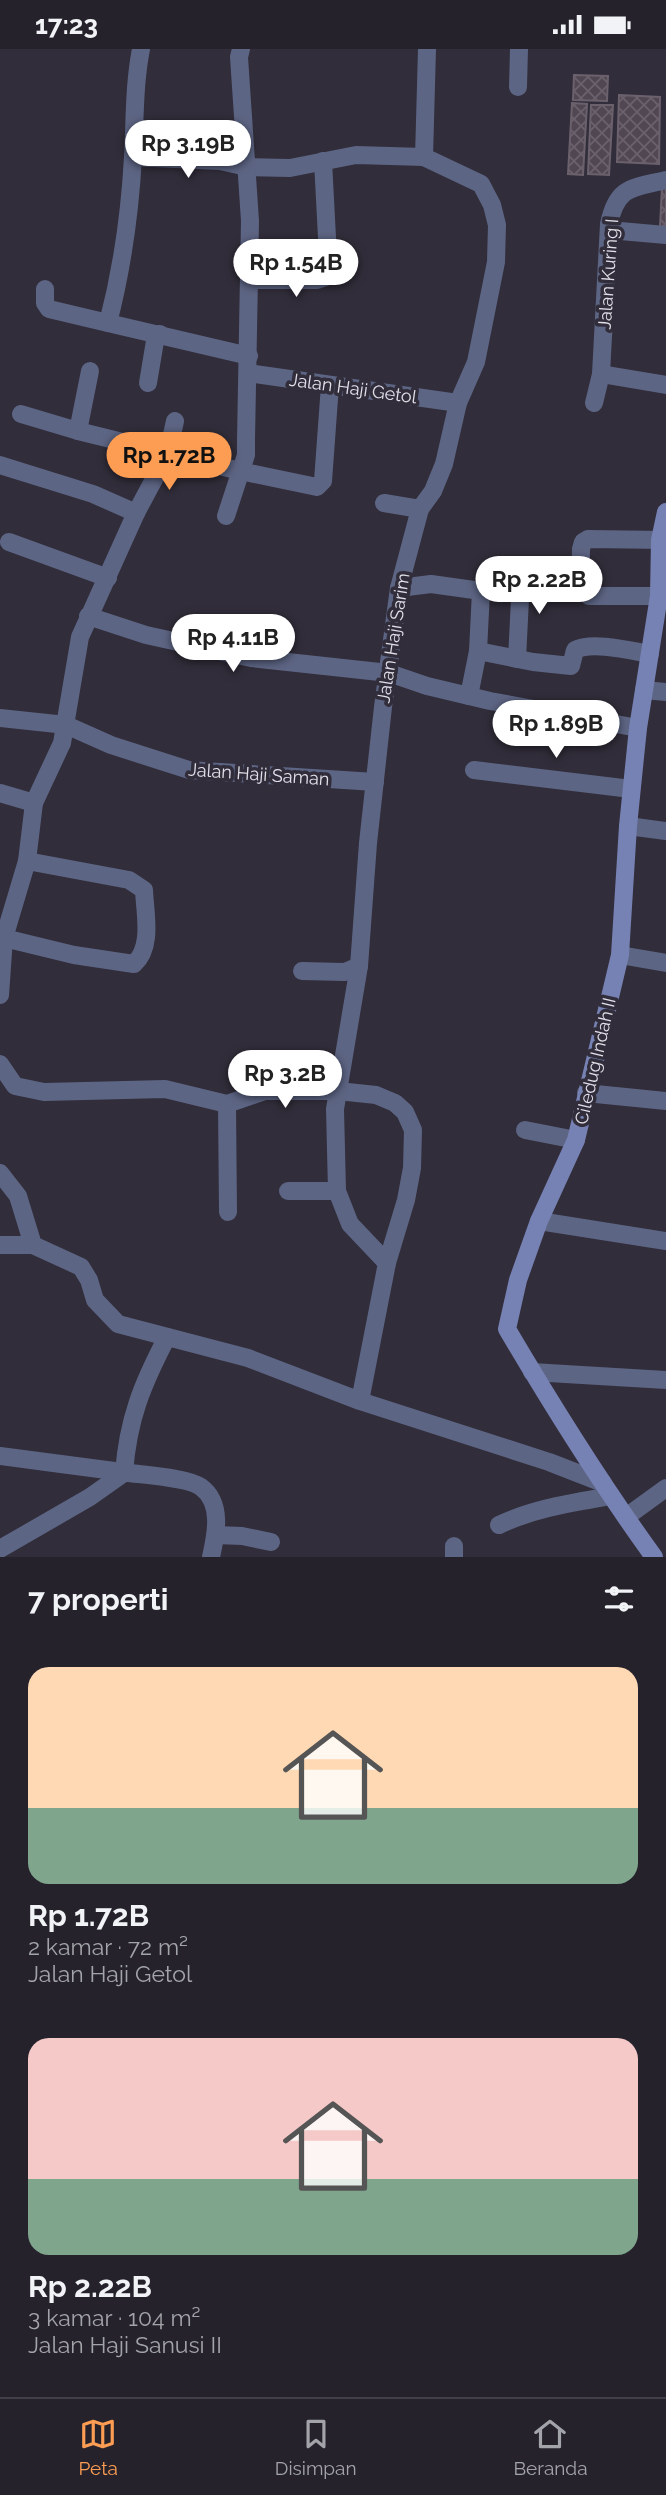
<!DOCTYPE html>
<html lang="id">
<head>
<meta charset="utf-8">
<style>
  :root { --surface:#25222c; --page:#312f38; --text:#f1f3f6; --muted:#a3a4a9; --line:#423f48; --accent:#fc9d53 }
  body { margin:0; font-family:Raleway,sans-serif; background:var(--page); color:var(--text); height:100vh; display:flex; flex-direction:column; font-size:26px; white-space:nowrap }
  * { box-sizing:border-box; margin:0 }
  p { font-size:23px; color:var(--muted) }
  .icon { flex:none; width:38px; height:38px; fill:none; stroke:currentColor; stroke-width:2; stroke-linecap:round; stroke-linejoin:round }
  .map { position:relative; height:1508px; overflow:hidden }
  .drawer { display:flex; flex-direction:column; background:var(--surface); flex:1 }
  .drawer>* { flex:none }
  .price { position:absolute; translate:-50% -60px; padding:0 16px; border-radius:24px; background:#fff; color:#222; font-size:23px; line-height:46px; filter:drop-shadow(0 2px 4px #0008) }
  .price::after { content:''; position:absolute; left:50%; top:42px; width:21px; height:16px; margin-left:-10px; background:inherit; clip-path:polygon(0 0,100% 0,50% 100%) }
  .price.active { background:var(--accent); color:#111 }
  ul { padding:0; list-style:none }
  li { display:grid; align-content:center; gap:14px; height:371px; padding:0 28px }
  li span { display:grid; place-items:center; height:217px; border-radius:21px; color:#555 }
  li>.icon { margin-inline-start:auto }
  span .icon { width:126px; height:126px; fill:#fffc; stroke-width:1 }
  li b { font-size:30px }
  h2 { display:flex; justify-content:space-between; align-items:center; height:84px; padding:0 28px; font-size:30px }
  .status { display:flex; justify-content:space-between; align-items:center; height:49px; padding:0 35px; background:var(--surface); direction:ltr }
  .status svg { height:19px; fill:currentColor }
  .tab-bar { display:flex; justify-content:space-around; align-items:center; height:98px; border-top:2px solid var(--line); background:var(--surface); font-size:19px; color:var(--muted) }
  .tab-bar a { display:grid; justify-items:center; gap:4px }
  .tab-bar .active { color:var(--accent) }
  .map>svg:first-child { display:block }
</style>
</head>
<body>
<div class="status"><b>17:23</b><svg viewBox="0 0 49 12"><path d="M0 12V9h3v3zM5 12V6h3v6zM10 12V3h3v9zM15 12V0h3v12zM26 1h20v11H26zM47 4h2v5h-2z"/></svg></div>
<div class="map">
<svg width="666" height="1508" viewBox="0 0 666 1508">
  <defs>
    <pattern id="building-cross-hatch" width="8" height="8" patternUnits="userSpaceOnUse" patternTransform="scale(1.75)"><rect width="8" height="8" fill="#514753"/><path d="M0 0l8 8M0 8l8-8" fill="none" stroke="#6a616c"/></pattern>
  </defs>
  <rect width="100%" height="100%" fill="#312d3a"/>
  <g fill="url(#building-cross-hatch)" stroke="#6b616d" stroke-width="2">
    <polygon points="574,26 608,27 607,52 573,51"/>
    <polygon points="619,46 660,48 659,115 617,113"/>
    <polygon points="572,54 587,55 583,126 568,125"/>
    <polygon points="591,56 613,56 609,126 588,125"/>
    <polygon points="662,138 666,138 666,178 660,178"/>
  </g>
  <g fill="none" stroke-linecap="round" stroke-linejoin="round">
    <g stroke="#5d6584" stroke-width="18">
      <polyline points="518,38 519,0"/>
      <polyline points="133,108 220,112 247,118 290,119 356,106 424,108"/>
      <polyline points="609,181 666,186"/>
      <polyline points="249,231 317,231 329,227 323,112"/>
      <path d="M45 240V254L49 260 108 274C122 220 130 163 133 108 135 71 134 36 141 0"/>
      <polyline points="108,274 249,307"/>
      <polyline points="248,324 458,354"/>
      <polyline points="601,325 666,336"/>
      <polyline points="148,334 155,292 160,285"/>
      <path d="M594 354 601 325 609 175C617 137 632 139 666 131"/>
      <polyline points="21,365 78,382 240,422 317,438 323,432 330,336"/>
      <polyline points="78,382 90,322"/>
      <polyline points="0,416 93,445 136,464 80,588 62,694 34,754 27,812 4,889 0,946"/>
      <polyline points="384,454 420,460"/>
      <polyline points="136,464 168,404 175,372"/>
      <polyline points="226,467 246,406 246,391 250,172 239,8 241,0"/>
      <polyline points="9,493 108,529"/>
      <polyline points="399,539 431,535 481,542 513,542 520,550 517,610"/>
      <polyline points="659,547 589,547 580,539 581,500 583,493 588,490 666,491"/>
      <polyline points="88,567 146,586 251,609 389,624 427,637 490,652 638,679"/>
      <path d="M478 602 533 613 571 617 575 601C592 592 632 602 650 605"/>
      <polyline points="644,641 666,643"/>
      <polyline points="469,647 478,602 481,542"/>
      <polyline points="0,669 66,676 111,696 189,721 375,733"/>
      <polyline points="474,721 631,740"/>
      <polyline points="0,744 34,754"/>
      <polyline points="628,777 666,782"/>
      <path d="M4 889 74 906 134 915C153 898 145 865 144 841L129 831 27 812"/>
      <polyline points="620,906 666,914"/>
      <polyline points="302,922 345,923 359,917"/>
      <polyline points="0,1015 15,1037 44,1043 165,1040 227,1055 265,1042 338,1042 376,1046 395,1054 405,1063 413,1081 412,1119 406,1151 387,1214 360,1352"/>
      <polyline points="586,1044 666,1052"/>
      <polyline points="227,1055 228,1163"/>
      <polyline points="525,1081 576,1091"/>
      <polyline points="0,1124 18,1147 33,1196 81,1218 89,1231 95,1251 118,1275 248,1309 360,1352 549,1413 603,1434"/>
      <polyline points="288,1142 337,1142"/>
      <polyline points="539,1172 666,1192"/>
      <polyline points="0,1196 33,1196"/>
      <polyline points="387,1214 350,1175 337,1142 335,1060 359,917 368,794 383,658 399,539 420,460 433,442 444,415 458,354 476,313 496,213 497,176 492,156 481,135 424,108 427,0"/>
      <polyline points="532,1323 666,1331"/>
      <path d="M0 1407C41 1412 81 1418 122 1423 140 1426 188 1428 201 1438 223 1454 216 1486 211 1508"/>
      <path d="M124 1424C128 1370 142 1336 167 1288"/>
      <polyline points="626,1468 666,1439"/>
      <path d="M499 1476C535 1459 572 1454 611 1447"/>
      <polyline points="216,1486 242,1487 271,1493"/>
      <polyline points="454,1497 454,1508"/>
      <polyline points="0,1500 90,1448 124,1424"/>
    </g>
    <path stroke="#7782b4" stroke-width="18" d="M654 1508C601 1435 553 1358 507 1280L518 1231 539 1172 576 1091 620 906 628 777 638 679 659 547 660 491 666 463"/>
  </g>
  <g text-anchor="middle" dominant-baseline="central" stroke-width="7" stroke-linejoin="round" paint-order="stroke">
    <g font-size="18" fill="#e2e0e9" stroke="#312d3a">
      <text transform="translate(608 225) rotate(-86)">Jalan Kuring I</text>
      <text transform="translate(353 339) rotate(8)">Jalan Haji Getol</text>
      <text transform="translate(393 589) rotate(-81)">Jalan Haji Sarim</text>
      <text transform="translate(259 725) rotate(4)">Jalan Haji Saman</text>
      <text transform="translate(595 1012) rotate(-77)">Ciledug Indah II</text>
    </g>
  </g>
</svg>
<b class="price" style="left:188px;top:131px">Rp 3.19B</b>
<b class="price" style="left:296px;top:250px">Rp 1.54B</b>
<b class="price active" style="left:169px;top:443px">Rp 1.72B</b>
<b class="price" style="left:539px;top:567px">Rp 2.22B</b>
<b class="price" style="left:233px;top:625px">Rp 4.11B</b>
<b class="price" style="left:556px;top:711px">Rp 1.89B</b>
<b class="price" style="left:285px;top:1061px">Rp 3.2B</b>
</div>
<section class="drawer">
<h2>7 properti<svg class="icon" aria-label="filters" viewBox="0 0 24 24"><path d="M4 7h16M4 17h16"/><circle cx="9" cy="7" r="2"/><circle cx="15" cy="17" r="2"/></svg></h2>
<ul>
<li><span style="background:linear-gradient(#ffd9b3 65%,#7fa58c 0)"><svg class="icon" aria-label="home" viewBox="0 0 24 24"><path d="M3 11l9-7 9 7M6 9v11h12V9"/></svg></span><div><b>Rp 1.72B</b><p>2 kamar · 72 m²</p><p>Jalan Haji Getol</p></div></li>
<li><span style="background:linear-gradient(#f6c9c9 65%,#7fa58c 0)"><svg class="icon" aria-label="home" viewBox="0 0 24 24"><path d="M3 11l9-7 9 7M6 9v11h12V9"/></svg></span><div><b>Rp 2.22B</b><p>3 kamar · 104 m²</p><p>Jalan Haji Sanusi II</p></div></li>
</ul>
</section>
<nav class="tab-bar">
<a class="active"><svg class="icon" aria-label="map" viewBox="0 0 24 24"><path d="M3 6l6-2 6 2 6-2v14l-6 2-6-2-6 2zM9 4v14M15 6v14"/></svg>Peta</a>
<a><svg class="icon" aria-label="saved" viewBox="0 0 24 24"><path d="M7 4h10v16l-5-4-5 4z"/></svg>Disimpan</a>
<a><svg class="icon" aria-label="home" viewBox="0 0 24 24"><path d="M3 11l9-7 9 7M6 9v11h12V9"/></svg>Beranda</a>
</nav>
</body>
</html>
